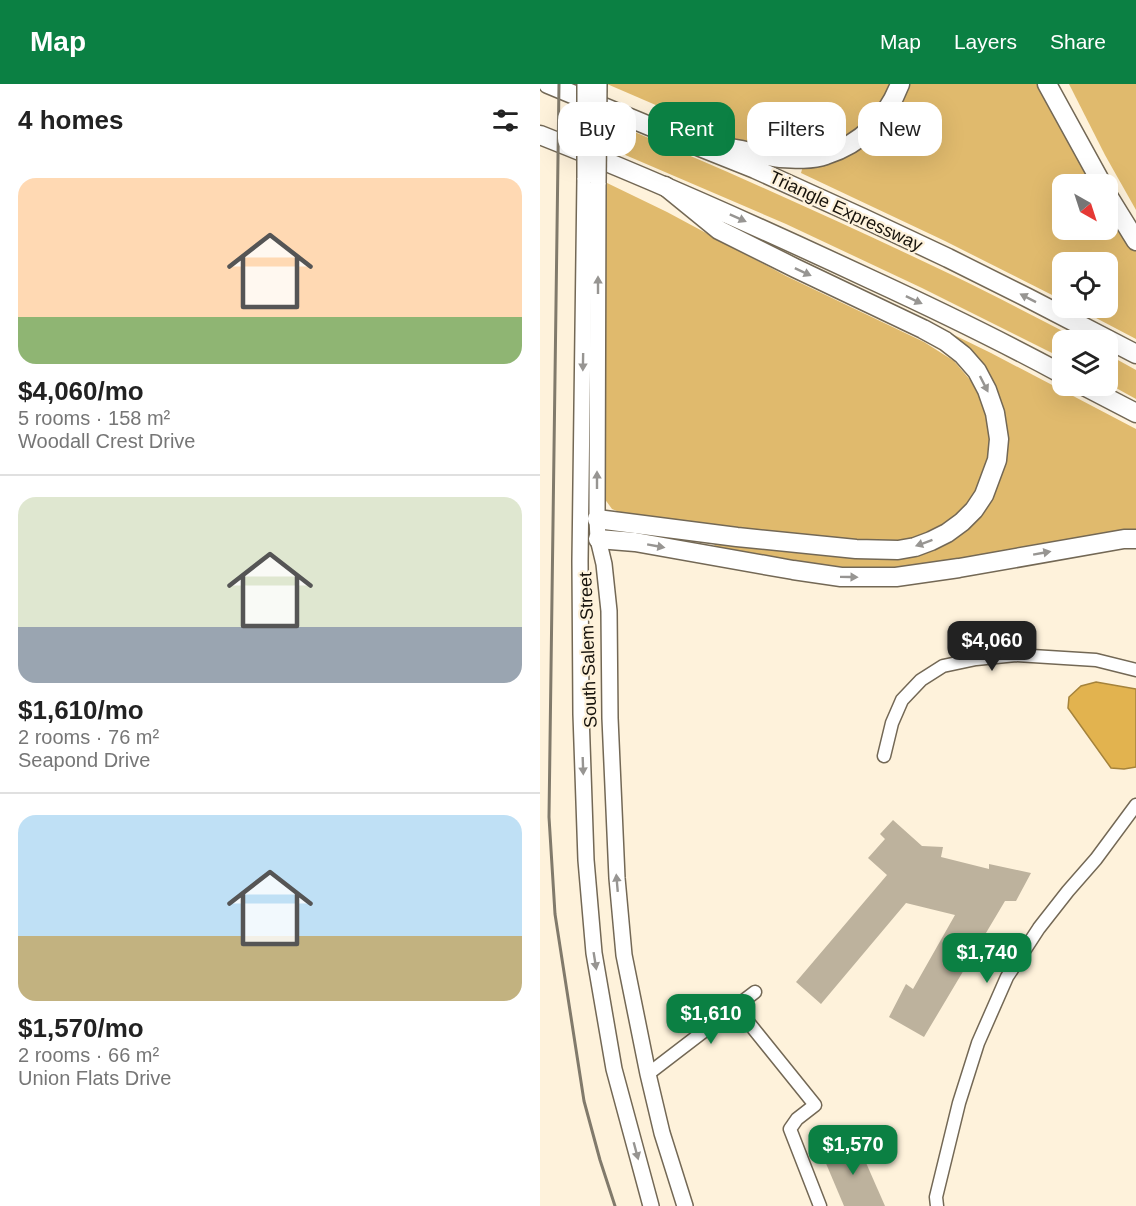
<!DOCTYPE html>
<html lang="en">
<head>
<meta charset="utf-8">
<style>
  :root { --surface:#fff; --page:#f6f6f6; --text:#222; --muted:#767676; --line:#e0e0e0; --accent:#0b8043 }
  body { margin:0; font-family:Helvetica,sans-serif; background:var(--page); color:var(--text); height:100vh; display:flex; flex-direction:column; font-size:22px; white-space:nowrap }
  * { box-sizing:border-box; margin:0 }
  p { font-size:20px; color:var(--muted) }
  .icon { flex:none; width:33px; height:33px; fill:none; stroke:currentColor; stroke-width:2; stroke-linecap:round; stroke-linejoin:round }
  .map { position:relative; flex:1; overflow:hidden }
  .panel { display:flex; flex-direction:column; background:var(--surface); width:540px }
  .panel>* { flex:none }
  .guide { position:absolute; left:18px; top:18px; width:488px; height:54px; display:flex; gap:12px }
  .needle { width:39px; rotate:141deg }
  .controls { position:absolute; left:512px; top:90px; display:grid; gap:12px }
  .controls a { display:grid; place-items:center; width:66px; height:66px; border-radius:12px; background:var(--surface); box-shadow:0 6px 24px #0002; font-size:30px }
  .price { position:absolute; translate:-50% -51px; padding:0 14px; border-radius:12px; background:var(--accent); color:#fff; font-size:20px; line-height:39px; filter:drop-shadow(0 2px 3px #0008) }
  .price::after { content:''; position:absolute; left:50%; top:36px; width:18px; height:14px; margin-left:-9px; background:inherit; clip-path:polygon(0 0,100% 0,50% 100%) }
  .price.active { background:#222; color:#fff }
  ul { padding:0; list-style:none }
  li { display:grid; align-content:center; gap:12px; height:318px; padding:0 18px }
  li+li { border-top:2px solid var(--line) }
  li span { display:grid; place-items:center; height:186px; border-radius:18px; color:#555 }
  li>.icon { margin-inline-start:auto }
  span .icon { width:108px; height:108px; fill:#fffc; stroke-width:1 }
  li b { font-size:26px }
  h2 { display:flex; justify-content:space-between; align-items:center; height:72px; padding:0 18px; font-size:26px }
  .chip { padding:0 21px; border-radius:18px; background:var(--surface); box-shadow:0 6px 24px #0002; font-size:21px; line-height:54px }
  .chip.active { background:var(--accent); color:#fff }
  header { display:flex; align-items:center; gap:36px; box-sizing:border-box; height:84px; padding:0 30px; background:var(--accent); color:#fff }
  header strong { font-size:28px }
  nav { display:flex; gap:33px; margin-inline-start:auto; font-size:21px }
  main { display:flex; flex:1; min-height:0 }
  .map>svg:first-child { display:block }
</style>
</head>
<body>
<header>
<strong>Map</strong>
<nav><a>Map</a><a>Layers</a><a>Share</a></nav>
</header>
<main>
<section class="panel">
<h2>4 homes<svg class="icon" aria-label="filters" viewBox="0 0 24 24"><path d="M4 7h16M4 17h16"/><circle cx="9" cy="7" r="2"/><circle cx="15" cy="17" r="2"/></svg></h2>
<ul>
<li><span style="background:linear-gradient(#ffd9b3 75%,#8fb573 0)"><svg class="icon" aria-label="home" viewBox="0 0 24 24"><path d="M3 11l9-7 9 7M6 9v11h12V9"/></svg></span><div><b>$4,060/mo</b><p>5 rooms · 158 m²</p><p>Woodall Crest Drive</p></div></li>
<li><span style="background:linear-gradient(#dfe7d0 70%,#9aa5b1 0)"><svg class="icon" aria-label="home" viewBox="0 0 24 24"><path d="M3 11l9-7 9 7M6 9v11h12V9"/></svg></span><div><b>$1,610/mo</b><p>2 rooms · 76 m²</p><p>Seapond Drive</p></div></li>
<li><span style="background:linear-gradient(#bfe0f5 65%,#c2b280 0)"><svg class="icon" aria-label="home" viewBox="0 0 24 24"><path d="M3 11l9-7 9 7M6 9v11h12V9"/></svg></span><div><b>$1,570/mo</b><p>2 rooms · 66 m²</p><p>Union Flats Drive</p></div></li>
</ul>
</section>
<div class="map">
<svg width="596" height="1122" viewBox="0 0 596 1122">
  <rect width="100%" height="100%" fill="#fef2db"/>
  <g fill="#e0ba6d">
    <polygon points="67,0 354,0 321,46 282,67 220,66"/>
    <polygon points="367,0 500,0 556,100 522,100 522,146 567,146 567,120 596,167 596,255 537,224 567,224 567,178 522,178 522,216 405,157 261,89 263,82 288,77"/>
    <polygon points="529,0 596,0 596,126 565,71"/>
    <path d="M78 41C190 88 301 138 410 190 454 211 497 234 540 256H522V274L382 204 246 140 69 64Z"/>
    <polygon points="65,98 127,128 246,192 384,258 414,277 431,297 443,320 449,346 451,374 430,421 386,454 320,461 87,431 72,425 64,414"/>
    <polygon points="410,249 451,269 596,345 596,450 408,480 320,488 174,466 175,457 320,472 428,440 465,352 408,252"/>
    <polygon points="567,270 596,286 596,315 567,299"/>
  </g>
  <polygon fill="#e2b34f" stroke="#a5833b" stroke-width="1.5" points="556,598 596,605 596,683 584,685 571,684 528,624 529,613 541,602"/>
  <g fill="#bdb29d">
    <polygon points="353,736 382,762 403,763 401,773 449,785 449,780 491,789 476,817 465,817 384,953 349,933 366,900 373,905 415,831 366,819 281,920 256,898 347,791 328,774 345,755 340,750"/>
    <polygon points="316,1056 345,1122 304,1122 282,1070"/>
  </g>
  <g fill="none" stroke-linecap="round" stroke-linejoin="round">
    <defs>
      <g id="minor">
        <polyline points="344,672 352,639 362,616 381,596 403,582 436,575 476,571 556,576 596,586"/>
        <polyline points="196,923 275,1021 257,1035 250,1045 280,1122"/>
        <polyline points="108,990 215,908"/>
        <polyline points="397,1122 396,1113 419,1019 438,959 467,893 499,844 528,807 556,775 596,721"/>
      </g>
      <g id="major">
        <polyline points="45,94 40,477 41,630 46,776 54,869 74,985 111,1122"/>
        <polyline points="58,99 57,435 58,455 64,480 69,527 70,634 77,794 84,871 108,990 122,1049 145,1122"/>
      </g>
      <g id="highway">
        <polyline points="8,0 160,63 215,85 323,134 408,174 488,214 596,270"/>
        <polyline points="507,0 562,100"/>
        <path d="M0 51C112 95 221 144 330 195 395 225 459 256 522 290"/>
        <path d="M177 63C200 63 218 72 240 74 255 75 272 76 286 71 321 60 347 34 360 0"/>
        <polyline points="567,110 596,157"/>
        <polyline points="544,302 596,329"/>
        <polyline points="57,435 197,453 316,465 358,466 375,463 391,457 407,449 422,438 434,426 444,411 457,376 459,355 455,329 447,306 437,287 423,271 405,257 383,245 255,184 179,146 125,102"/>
        <polyline points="58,455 95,458 253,486 301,493 356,493 419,484 584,455 596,455"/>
      </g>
    </defs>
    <use href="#minor" stroke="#736855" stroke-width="15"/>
    <use href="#major" stroke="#736855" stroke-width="18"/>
    <use href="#highway" stroke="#736855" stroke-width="21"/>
    <use href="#minor" stroke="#fff" stroke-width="12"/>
    <use href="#major" stroke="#fff" stroke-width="15"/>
    <use href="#highway" stroke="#fff" stroke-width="18"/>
    <polyline stroke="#817a6b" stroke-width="3" points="19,0 9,733 15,830 44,1017 60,1076 75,1122"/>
    <defs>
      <g id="major-bridge">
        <polyline points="45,94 45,0"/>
        <polyline points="58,99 59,0"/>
      </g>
    </defs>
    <use href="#major-bridge" stroke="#736855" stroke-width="18" stroke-linecap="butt"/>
    <use href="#major-bridge" stroke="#fff" stroke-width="15"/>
  </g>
  <defs><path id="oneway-solid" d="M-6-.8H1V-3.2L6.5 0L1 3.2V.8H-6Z" transform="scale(1.5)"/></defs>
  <g fill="#979592">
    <use href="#oneway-solid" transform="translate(198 134) rotate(24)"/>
    <use href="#oneway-solid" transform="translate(263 188) rotate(25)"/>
    <use href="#oneway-solid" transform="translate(58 201) rotate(-90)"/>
    <use href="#oneway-solid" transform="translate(488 214) rotate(-153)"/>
    <use href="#oneway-solid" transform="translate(374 216) rotate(25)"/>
    <use href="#oneway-solid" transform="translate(43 278) rotate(91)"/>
    <use href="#oneway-solid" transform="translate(444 300) rotate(63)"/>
    <use href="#oneway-solid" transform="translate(57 396) rotate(-90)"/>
    <use href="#oneway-solid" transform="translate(384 459) rotate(160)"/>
    <use href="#oneway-solid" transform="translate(116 462) rotate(10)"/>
    <use href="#oneway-solid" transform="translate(502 469) rotate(-10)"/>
    <use href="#oneway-solid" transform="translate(309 493) rotate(1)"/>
    <use href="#oneway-solid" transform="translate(43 682) rotate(88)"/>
    <use href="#oneway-solid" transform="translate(77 799) rotate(-95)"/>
    <use href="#oneway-solid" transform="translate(55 877) rotate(81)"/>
    <use href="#oneway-solid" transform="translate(96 1067) rotate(75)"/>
  </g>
  <g text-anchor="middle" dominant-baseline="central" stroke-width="4.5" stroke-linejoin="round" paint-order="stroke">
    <g font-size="18" fill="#17130c" stroke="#fef2db">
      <text transform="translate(306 127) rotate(25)">Triangle Expressway</text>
      <text transform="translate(48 566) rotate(-92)">South Salem Street</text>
    </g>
  </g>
</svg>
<div class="controls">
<a><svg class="needle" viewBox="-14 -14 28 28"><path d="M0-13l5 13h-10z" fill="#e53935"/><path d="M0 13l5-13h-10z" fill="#767676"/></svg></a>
<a><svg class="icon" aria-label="locate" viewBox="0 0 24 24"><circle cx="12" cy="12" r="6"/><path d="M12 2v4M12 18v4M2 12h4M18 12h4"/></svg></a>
<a><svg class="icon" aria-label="layers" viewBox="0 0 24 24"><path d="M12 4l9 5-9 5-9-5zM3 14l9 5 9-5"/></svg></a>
</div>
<b class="price active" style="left:452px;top:588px">$4,060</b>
<b class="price" style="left:447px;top:900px">$1,740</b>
<b class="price" style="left:171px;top:961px">$1,610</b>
<b class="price" style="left:313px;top:1092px">$1,570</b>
<div class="guide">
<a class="chip">Buy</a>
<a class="chip active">Rent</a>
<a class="chip">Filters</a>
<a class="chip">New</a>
</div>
</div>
</main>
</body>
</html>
